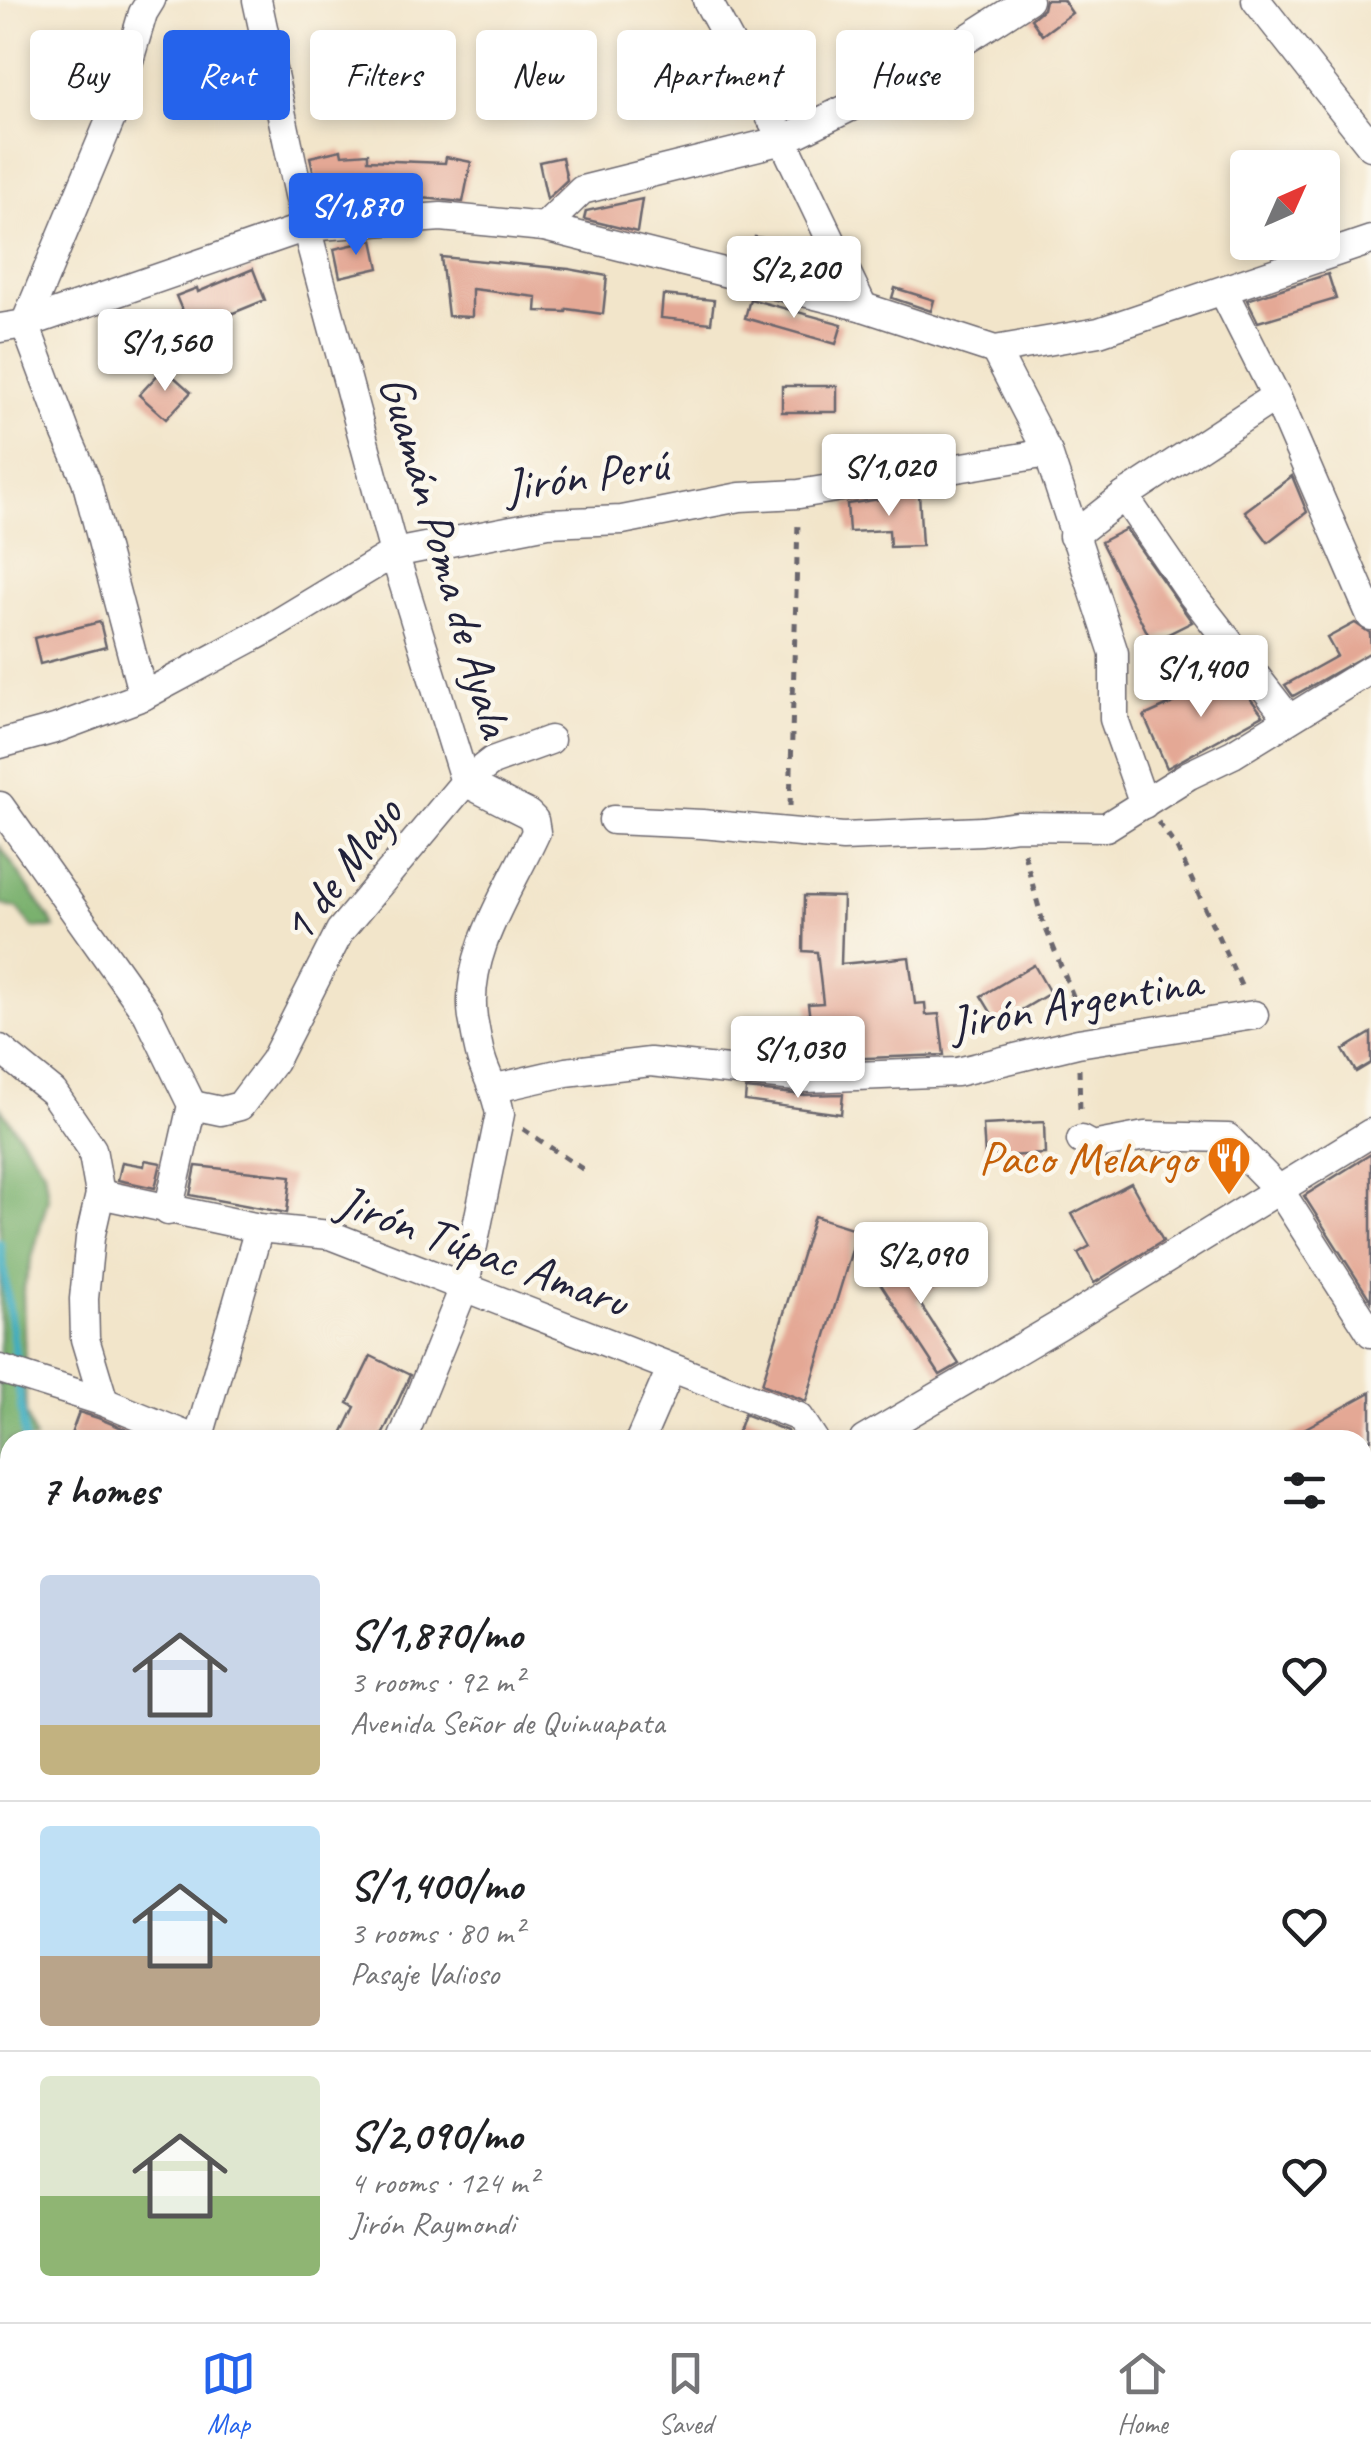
<!DOCTYPE html>
<html lang="en">
<head>
<meta charset="utf-8">
<style>
  :root { --surface:#fff; --page:#f6f6f6; --text:#202124; --muted:#757577; --line:#e0e0e0; --accent:#2563eb }
  body { margin:0; font-family:Caveat,sans-serif; background:var(--page); color:var(--text); height:100vh; display:flex; flex-direction:column; font-size:38px; white-space:nowrap }
  * { box-sizing:border-box; margin:0 }
  p { font-size:32px; color:var(--muted) }
  .icon { flex:none; width:55px; height:55px; fill:none; stroke:currentColor; stroke-width:2; stroke-linecap:round; stroke-linejoin:round }
  .map { position:relative; flex:1; overflow:hidden }
  .side { position:absolute; left:0px; top:1430px; width:1372px; height:892px; display:flex; flex-direction:column; background:var(--surface); border-radius:30px 30px 0 0; box-shadow:0 5px 15px #0003 }
  .side>* { flex:none }
  .guide { position:absolute; left:30px; top:30px; width:1312px; height:90px; display:flex; gap:20px }
  .needle { width:65px; rotate:45deg }
  .tools { position:absolute; left:1230px; top:150px; display:grid; gap:20px }
  .tools a { display:grid; place-items:center; width:110px; height:110px; border-radius:10px; background:var(--surface); box-shadow:0 5px 15px #0003; font-size:50px }
  .price { position:absolute; translate:-50% -85px; padding:0 22px; border-radius:10px; background:#fff; color:#222; font-size:32px; line-height:65px; filter:drop-shadow(0 2px 5px #0008) }
  .price::after { content:''; position:absolute; left:50%; top:60px; width:30px; height:22px; margin-left:-15px; background:inherit; clip-path:polygon(0 0,100% 0,50% 100%) }
  .price.active { background:var(--accent); color:#fff }
  ul { padding:0; list-style:none }
  li { display:flex; align-items:center; gap:30px; height:250px; padding:0 40px }
  li+li { border-top:2px solid var(--line) }
  li span { display:grid; place-items:center; flex:none; width:280px; height:200px; border-radius:10px; color:#555 }
  li>.icon { margin-inline-start:auto }
  span .icon { width:120px; height:120px; fill:#fffc; stroke-width:1 }
  li b { font-size:42px }
  h2 { display:flex; justify-content:space-between; align-items:center; height:120px; padding:0 40px; font-size:42px }
  .chip { padding:0 35px; border-radius:10px; background:var(--surface); box-shadow:0 5px 15px #0003; font-size:35px; line-height:90px }
  .chip.active { background:var(--accent); color:#fff }
  .menu { display:flex; justify-content:space-around; align-items:center; height:140px; border-top:2px solid var(--line); background:var(--surface); font-size:28px; color:var(--muted) }
  .menu a { display:grid; justify-items:center; gap:5px }
  .menu .active { color:var(--accent) }
  .map>svg:first-child { display:block }
</style>
</head>
<body>
<div class="map">
<svg width="1371" height="2322" viewBox="0 0 1371 2322">
  <rect width="100%" height="100%" fill="#fbf7ec"/>
  <filter id="ink" filterUnits="userSpaceOnUse"><feTurbulence type="fractalNoise" baseFrequency=".01" numOctaves="2"/><feDisplacementMap in="SourceGraphic" scale="20" xChannelSelector="R" yChannelSelector="G"/><feConvolveMatrix kernelMatrix="1 2 1 2 8 2 1 2 1" color-interpolation-filters="sRGB"/></filter>
  <filter id="wash" filterUnits="userSpaceOnUse"><feTurbulence type="fractalNoise" baseFrequency=".0048" numOctaves="4" result="noise"/><feDisplacementMap in="SourceGraphic" scale="40" xChannelSelector="R" yChannelSelector="G"/><feGaussianBlur stdDeviation="2.25" result="paint"/><feColorMatrix in="noise" values="0 0 0 0 0 0 0 0 0 0 0 0 0 0 0 0 0 1.4 0 .05"/><feComposite in="paint" operator="in"/></filter>
  <g filter="url(#wash)">
    <rect width="100%" height="100%" fill="#f2e5ca"/>
    <polygon fill="#98ce80" stroke="#5d785e" stroke-width="2.5" points="351,2313 424,2313 430,2322 353,2322"/>
    <g fill="#7ab16e" stroke="#4e6a54" stroke-width="2.5">
      <polygon points="0,846 50,919 55,928 33,928 18,909 0,904"/>
      <polygon points="0,1107 44,1170 48,1198 23,1292 26,1413 35,1440 10,1440 10,1552 0,1540"/>
    </g>
    <g fill="none" stroke-linecap="round" stroke-linejoin="round">
      <g stroke="#41adc0" stroke-width="8">
        <polyline points="0,1243 17,1367"/>
        <polyline points="18,1381 25,1440"/>
        <polyline points="1033,2312 1042,2322"/>
      </g>
    </g>
    <g id="blocks">
      <g fill="#e4a895">
        <polygon points="1045,0 1063,0 1072,13 1042,35 1031,19 1043,9"/>
        <polygon points="341,150 342,155 368,153 368,160 445,163 446,157 471,162 463,202 369,193 320,199 310,157"/>
        <polygon points="562,157 567,180 547,199 539,162"/>
        <polygon points="642,199 637,232 584,219 586,211"/>
        <polygon points="755,237 783,241 780,263 753,259"/>
        <polygon points="373,240 379,268 340,277 334,249"/>
        <polygon points="441,257 569,269 607,276 603,314 567,309 566,312 536,311 537,297 472,289 472,317 448,316"/>
        <polygon points="253,269 265,300 211,322 214,329 193,337 176,296 197,288 198,292"/>
        <polygon points="1328,274 1336,299 1258,322 1247,300"/>
        <polygon points="895,288 934,300 931,311 892,298"/>
        <polygon points="663,295 714,300 711,323 661,318"/>
        <polygon points="750,299 842,324 836,344 745,318"/>
        <polygon points="164,368 191,392 166,419 139,395"/>
        <rect x="782" y="386" width="55" height="26"/>
        <polygon points="1292,476 1307,512 1268,542 1245,511"/>
        <polygon points="919,493 922,546 890,547 889,530 849,532 847,504"/>
        <polygon points="1126,529 1192,622 1152,642 1101,542"/>
        <polygon points="100,622 106,647 40,664 34,638"/>
        <polygon points="1355,623 1370,633 1371,652 1293,696 1285,685 1337,656 1327,638"/>
        <polygon points="1233,676 1263,715 1167,768 1144,716"/>
        <polygon points="804,896 843,897 841,964 909,957 915,1004 925,1003 926,1015 939,1014 944,1055 815,1060 808,1004 823,1003 817,952 803,951"/>
        <polygon points="1034,965 1050,993 998,1024 981,996"/>
        <polygon points="1371,1033 1371,1063 1356,1072 1343,1050"/>
        <polygon points="746,1089 804,1095 843,1094 841,1114 745,1101"/>
        <polygon points="1044,1122 1045,1154 985,1157 983,1125"/>
        <polygon points="1371,1154 1371,1301 1304,1196"/>
        <polygon points="145,1160 161,1163 155,1188 118,1180 122,1162 144,1166"/>
        <polygon points="196,1166 291,1176 287,1213 190,1195"/>
        <polygon points="1131,1183 1163,1241 1094,1283 1078,1253 1090,1246 1072,1214"/>
        <polygon points="814,1216 858,1230 806,1401 762,1384"/>
        <polygon points="931,1251 949,1279 917,1299 959,1364 940,1375 880,1283"/>
        <polygon points="371,1356 410,1375 380,1440 339,1440 355,1407 348,1403"/>
        <polygon points="1371,1392 1371,1440 1284,1440"/>
        <polygon points="79,1412 98,1418 151,1440 82,1440 70,1437"/>
        <polygon points="744,1414 787,1431 790,1440 735,1440"/>
      </g>
    </g>
  </g>
  <g filter="url(#ink)">
    <use href="#blocks" fill-opacity="0" stroke="#6b666d" stroke-width="2.5"/>
    <g fill="none" stroke-linecap="round" stroke-linejoin="round">
      <defs>
        <g id="minor">
          <path d="M257 0 306 227 394 553 465 782 528 814 534 820 536 832C510 890 464 952 473 1018 476 1033 478 1050 483 1064 490 1083 496 1092 500 1114L465 1285 402 1440"/>
          <polyline points="707,0 783,140 863,307"/>
          <polyline points="1256,0 1371,146"/>
          <polyline points="544,227 582,190 783,140 895,85 1028,0"/>
          <polyline points="1223,291 1276,396 1371,616"/>
          <polyline points="0,328 25,324 306,227 441,217 544,227 863,307 995,350 1099,332 1371,240"/>
          <polyline points="995,350 1048,453 1114,653 1114,719 1144,804"/>
          <polyline points="1124,496 1190,592 1289,719"/>
          <polyline points="1073,536 1124,496 1276,396"/>
          <polyline points="143,696 86,480 66,434 25,324 114,111 143,13 151,0"/>
          <polyline points="0,744 55,729 143,696 268,629 394,553 548,523 622,520 740,497 799,494 1048,453"/>
          <polyline points="0,806 148,1015 192,1105 168,1211"/>
          <polyline points="613,820 702,824 843,837 982,831 1017,826 1106,827 1189,775 1233,754 1371,669"/>
          <polyline points="0,1049 53,1092 92,1149 100,1194 90,1238 84,1299 85,1339 104,1402"/>
          <polyline points="496,1088 566,1072 650,1062 806,1078 957,1072 1078,1043 1254,1015"/>
          <polyline points="192,1105 221,1111 240,1106 274,1061 340,931 465,782 492,761 550,740"/>
          <polyline points="1081,1140 1092,1146 1145,1136 1228,1138 1280,1191 1371,1333"/>
          <polyline points="100,1194 259,1228 330,1235 799,1417 814,1440"/>
          <polyline points="0,1369 104,1402 197,1440"/>
          <polyline points="198,1440 259,1228"/>
          <polyline points="640,1440 671,1369"/>
          <polyline points="864,1440 1058,1326 1371,1133"/>
          <polyline points="1362,1749 1371,1744"/>
          <polyline points="0,1788 10,1791"/>
          <polyline points="0,2001 10,1972"/>
          <polyline points="0,2034 10,2038"/>
          <polyline points="0,2254 10,2258"/>
          <polyline points="148,2312 172,2322"/>
          <polyline points="1059,2312 1068,2322"/>
          <polyline points="93,2322 95,2312"/>
          <polyline points="315,2322 318,2312"/>
          <polyline points="458,2322 471,2312"/>
        </g>
      </defs>
      <use href="#minor" stroke="#6b666d" stroke-width="31"/>
      <g stroke="#6b666d" stroke-width="5" stroke-dasharray="8 8" stroke-linecap="butt">
        <polyline points="790,806 798,522"/>
        <polyline points="1158,822 1177,848 1243,990"/>
        <polyline points="1024,853 1042,919 1073,996 1075,1018"/>
        <polyline points="1079,1069 1080,1113"/>
        <polyline points="523,1129 584,1170"/>
        <polyline points="1001,2312 1004,2322"/>
      </g>
      <use href="#minor" stroke="#fff" stroke-width="28"/>
    </g>
  </g>
  <defs>
    <symbol id="restaurant-pin" viewBox="-11 -11 22 30"><path d="M0 17L-7.5 6A9.5 9.5 0 1 1 7.5 6Z" fill="#e8710a" stroke="#fbf7ec"/><path d="M-5-6h1v4h1v-4h1v4h1v-4h1v5L-1.5 .5V6h-2V.5L-5-1ZM5-6V6H3V1.5H1.5Q1.5-4 5-6Z" fill="#fff"/></symbol>
  </defs>
  <g fill-rule="evenodd">
    <use href="#restaurant-pin" x="1204" y="1133" width="50" height="68"/>
  </g>
  <g text-anchor="middle" dominant-baseline="central" stroke-width="9" stroke-linejoin="round" paint-order="stroke">
    <g font-size="48" fill="#22223b" stroke="#fbf7ec">
      <text transform="translate(586 475) rotate(-8)">Jirón Perú</text>
      <text transform="translate(446 556) rotate(74)">Guamán Poma de Ayala</text>
      <text transform="translate(341 870) rotate(-53)">1 de Mayo</text>
      <text transform="translate(1075 1002) rotate(-10)">Jirón Argentina</text>
      <text transform="translate(483 1251) rotate(20)">Jirón Túpac Amaru</text>
    </g>
    <g font-size="48" fill="#c56008" stroke="#fbf7ec" text-anchor="end">
      <text x="1196" y="1158">Paco Melargo</text>
    </g>
  </g>
</svg>
<div class="tools">
<a><svg class="needle" viewBox="-14 -14 28 28"><path d="M0-13l5 13h-10z" fill="#e53935"/><path d="M0 13l5-13h-10z" fill="#757577"/></svg></a>
</div>
<b class="price active" style="left:356px;top:258px">S/1,870</b>
<b class="price" style="left:794px;top:321px">S/2,200</b>
<b class="price" style="left:165px;top:394px">S/1,560</b>
<b class="price" style="left:889px;top:519px">S/1,020</b>
<b class="price" style="left:1201px;top:720px">S/1,400</b>
<b class="price" style="left:798px;top:1101px">S/1,030</b>
<b class="price" style="left:921px;top:1307px">S/2,090</b>
<div class="guide">
<a class="chip">Buy</a>
<a class="chip active">Rent</a>
<a class="chip">Filters</a>
<a class="chip">New</a>
<a class="chip">Apartment</a>
<a class="chip">House</a>
</div>
<section class="side">
<h2>7 homes<svg class="icon" aria-label="filters" viewBox="0 0 24 24"><path d="M4 7h16M4 17h16"/><circle cx="9" cy="7" r="2"/><circle cx="15" cy="17" r="2"/></svg></h2>
<ul>
<li><span style="background:linear-gradient(#c9d6e8 75%,#c2b280 0)"><svg class="icon" aria-label="home" viewBox="0 0 24 24"><path d="M3 11l9-7 9 7M6 9v11h12V9"/></svg></span><div><b>S/1,870/mo</b><p>3 rooms · 92 m²</p><p>Avenida Señor de Quinuapata</p></div><svg class="icon" aria-label="heart" viewBox="0 0 24 24"><path d="M12 20l-8-8c-3-5 5-10 8-4 3-6 11-1 8 4z"/></svg></li>
<li><span style="background:linear-gradient(#bfe0f5 65%,#b9a48a 0)"><svg class="icon" aria-label="home" viewBox="0 0 24 24"><path d="M3 11l9-7 9 7M6 9v11h12V9"/></svg></span><div><b>S/1,400/mo</b><p>3 rooms · 80 m²</p><p>Pasaje Valioso</p></div><svg class="icon" aria-label="heart" viewBox="0 0 24 24"><path d="M12 20l-8-8c-3-5 5-10 8-4 3-6 11-1 8 4z"/></svg></li>
<li><span style="background:linear-gradient(#dfe7d0 60%,#8fb573 0)"><svg class="icon" aria-label="home" viewBox="0 0 24 24"><path d="M3 11l9-7 9 7M6 9v11h12V9"/></svg></span><div><b>S/2,090/mo</b><p>4 rooms · 124 m²</p><p>Jirón Raymondi</p></div><svg class="icon" aria-label="heart" viewBox="0 0 24 24"><path d="M12 20l-8-8c-3-5 5-10 8-4 3-6 11-1 8 4z"/></svg></li>
</ul>
</section>
</div>
<nav class="menu">
<a class="active"><svg class="icon" aria-label="map" viewBox="0 0 24 24"><path d="M3 6l6-2 6 2 6-2v14l-6 2-6-2-6 2zM9 4v14M15 6v14"/></svg>Map</a>
<a><svg class="icon" aria-label="saved" viewBox="0 0 24 24"><path d="M7 4h10v16l-5-4-5 4z"/></svg>Saved</a>
<a><svg class="icon" aria-label="home" viewBox="0 0 24 24"><path d="M3 11l9-7 9 7M6 9v11h12V9"/></svg>Home</a>
</nav>
</body>
</html>
